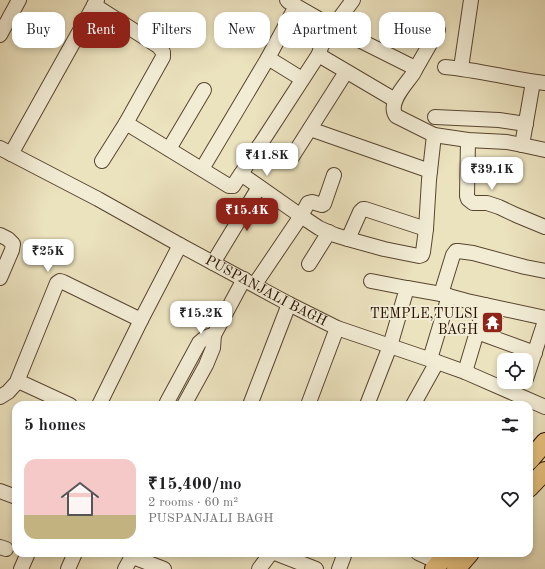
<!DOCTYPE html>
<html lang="en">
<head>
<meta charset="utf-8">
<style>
  :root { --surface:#fff; --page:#f2f2f2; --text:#202124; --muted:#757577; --line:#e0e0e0; --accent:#8f2418 }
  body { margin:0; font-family:"Old Standard TT",serif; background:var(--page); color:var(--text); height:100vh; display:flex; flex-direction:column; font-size:15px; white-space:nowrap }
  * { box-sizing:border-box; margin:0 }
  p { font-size:13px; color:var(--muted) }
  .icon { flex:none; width:22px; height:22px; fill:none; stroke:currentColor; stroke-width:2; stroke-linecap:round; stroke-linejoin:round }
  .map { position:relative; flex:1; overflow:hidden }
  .drawer { position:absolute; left:12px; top:401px; width:521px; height:156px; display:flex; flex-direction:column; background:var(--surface); border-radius:12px; box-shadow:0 2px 6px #0003 }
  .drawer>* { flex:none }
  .hud { position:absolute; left:12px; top:12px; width:521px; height:36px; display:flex; gap:8px }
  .tools { position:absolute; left:497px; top:353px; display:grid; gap:8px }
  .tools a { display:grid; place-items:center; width:36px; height:36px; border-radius:8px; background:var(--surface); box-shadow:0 2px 6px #0003; font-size:20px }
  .price { position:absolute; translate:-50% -34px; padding:0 9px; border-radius:8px; background:#fff; color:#222; font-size:13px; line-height:26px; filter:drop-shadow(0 1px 2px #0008) }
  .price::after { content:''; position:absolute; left:50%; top:24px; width:12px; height:9px; margin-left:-6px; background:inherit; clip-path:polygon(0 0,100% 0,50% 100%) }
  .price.active { background:var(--accent); color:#fff }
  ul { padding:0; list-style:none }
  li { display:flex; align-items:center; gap:12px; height:100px; padding:0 12px }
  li+li { border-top:1px solid var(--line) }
  li span { display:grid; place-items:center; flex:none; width:112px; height:80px; border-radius:12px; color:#555 }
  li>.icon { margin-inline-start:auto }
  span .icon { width:48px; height:48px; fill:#fffc; stroke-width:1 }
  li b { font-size:17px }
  h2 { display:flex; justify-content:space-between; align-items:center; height:48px; padding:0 12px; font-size:17px }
  .tag { padding:0 14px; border-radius:12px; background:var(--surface); box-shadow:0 2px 6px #0003; font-size:14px; line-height:36px }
  .tag.active { background:var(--accent); color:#fff }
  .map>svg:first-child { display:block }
</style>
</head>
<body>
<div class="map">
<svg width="545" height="569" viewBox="0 0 545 569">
  <rect width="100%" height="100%" fill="#ebe2be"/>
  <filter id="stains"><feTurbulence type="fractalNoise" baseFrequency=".005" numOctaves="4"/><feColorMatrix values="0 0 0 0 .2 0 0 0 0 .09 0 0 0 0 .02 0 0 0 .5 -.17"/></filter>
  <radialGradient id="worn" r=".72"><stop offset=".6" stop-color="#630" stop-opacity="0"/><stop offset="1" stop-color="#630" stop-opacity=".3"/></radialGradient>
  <polygon fill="#e6a98e" stroke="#271101" points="491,315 503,318 499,331 487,327"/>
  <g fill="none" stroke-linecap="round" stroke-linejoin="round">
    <defs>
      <g id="minor">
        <polyline points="287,0 289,2 333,27 353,0"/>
        <polyline points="94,5 158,46 163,52 163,57 126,123"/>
        <polyline points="0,35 19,0"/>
        <polyline points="268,58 296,6"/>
        <path d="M445 67C479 70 511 79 545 83"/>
        <polyline points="461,68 471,0"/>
        <polyline points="415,70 438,30"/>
        <polyline points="435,117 499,120 526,124"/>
        <polyline points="310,129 430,171"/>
        <polyline points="434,135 468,140 507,142 522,145 545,150"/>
        <polyline points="468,140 467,196 468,199 473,203 487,203 499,207 516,215 545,227"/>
        <polyline points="522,145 533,82"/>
        <polyline points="259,146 285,159 289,159 292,157 346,72"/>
        <path id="s1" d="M0 148 98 199 180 245 289 304 337 328 437 362 465 372 545 407"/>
        <polyline points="169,149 204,90"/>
        <polyline points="11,154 97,0"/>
        <path d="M102 161 126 123 229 186H233L241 174 301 216 319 228 335 235 348 239 384 249 419 256 422 255 423 252 426 229 429 180 434 135 396 116C387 103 406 84 413 74L415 70 411 66 333 27 321 47 319 54 322 57 395 100"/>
        <polyline points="202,169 268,58 302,79"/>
        <polyline points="241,174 319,54"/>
        <polyline points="0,235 8,239 13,244 12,250 0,278"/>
        <polyline points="348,239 360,212 363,209 365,209 426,229"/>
        <polyline points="213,263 259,187"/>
        <polyline points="309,264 329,232"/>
        <polyline points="255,284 301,216 308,203 312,202 322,205 324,204 334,175"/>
        <polyline points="407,288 441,294 467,301 545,318"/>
        <polyline points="441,294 453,255 456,251 458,251 473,253 525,267 545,271"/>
        <polyline points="477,332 535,353"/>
        <polyline points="430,359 449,296"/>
        <polyline points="465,372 485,305"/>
        <polyline points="526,379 545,321"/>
        <polyline points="0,397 8,392 18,381"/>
        <polyline points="70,405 18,381 18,379 57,283 60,281 63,282 141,320"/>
        <polyline points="99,405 141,320 180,245"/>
        <path d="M169 405 167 402 199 343C204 338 207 336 214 335"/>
        <polyline points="184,405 206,365 213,348 214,335 244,279"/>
        <polyline points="250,405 289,304"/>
        <polyline points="308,405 337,328"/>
        <polyline points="367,405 390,346 407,288 371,281"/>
        <polyline points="413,405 437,362"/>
        <polyline points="0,491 16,497"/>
        <polyline points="0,547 6,549"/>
        <polyline points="275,553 316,569"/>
        <polyline points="418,553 440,563"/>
        <polyline points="21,569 28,553"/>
        <polyline points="68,569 75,553"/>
        <polyline points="125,569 131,558 133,557 164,569"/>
        <polyline points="259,569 271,553"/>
        <polyline points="339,569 345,553"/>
      </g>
      <g id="major">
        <polyline points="529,461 545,442"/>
        <polyline points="529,488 545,471"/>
        <polyline points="434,569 448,553"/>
        <polyline points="456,569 470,553"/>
      </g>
    </defs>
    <use href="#minor" stroke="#584530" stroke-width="16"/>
    <use href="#major" stroke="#271101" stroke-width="20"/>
    <use href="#minor" stroke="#f2ecd5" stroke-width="14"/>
    <use href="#major" stroke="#e6c17f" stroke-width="18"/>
  </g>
  <defs>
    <symbol id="temple-square" viewBox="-11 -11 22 22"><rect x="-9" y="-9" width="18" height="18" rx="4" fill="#8f2418" stroke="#f2ecd5"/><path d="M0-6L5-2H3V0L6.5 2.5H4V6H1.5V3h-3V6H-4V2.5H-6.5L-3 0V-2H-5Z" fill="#fff"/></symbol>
  </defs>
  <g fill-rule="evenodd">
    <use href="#temple-square" x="480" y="310" width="25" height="25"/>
  </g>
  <g text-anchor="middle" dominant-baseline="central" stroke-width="4" stroke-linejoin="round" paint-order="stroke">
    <g font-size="14" fill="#271101" stroke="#f2ecd5">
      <text stroke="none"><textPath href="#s1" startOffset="302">PUSPANJALI BAGH</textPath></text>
    </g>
    <g font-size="14" fill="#271101" stroke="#f2ecd5" text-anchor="end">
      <text x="478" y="314">TEMPLE,TULSI<tspan x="478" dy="16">BAGH</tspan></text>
    </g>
  </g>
  <rect width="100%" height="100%" filter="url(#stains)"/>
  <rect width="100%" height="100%" fill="url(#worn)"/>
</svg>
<div class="tools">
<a><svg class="icon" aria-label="locate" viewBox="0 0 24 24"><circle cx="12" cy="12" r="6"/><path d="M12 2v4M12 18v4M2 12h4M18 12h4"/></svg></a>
</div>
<b class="price" style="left:267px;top:177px">₹41.8K</b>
<b class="price" style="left:492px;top:191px">₹39.1K</b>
<b class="price active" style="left:247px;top:232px">₹15.4K</b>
<b class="price" style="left:48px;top:273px">₹25K</b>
<b class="price" style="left:201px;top:335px">₹15.2K</b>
<div class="hud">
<a class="tag">Buy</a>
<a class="tag active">Rent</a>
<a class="tag">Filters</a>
<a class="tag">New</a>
<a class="tag">Apartment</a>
<a class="tag">House</a>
</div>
<section class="drawer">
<h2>5 homes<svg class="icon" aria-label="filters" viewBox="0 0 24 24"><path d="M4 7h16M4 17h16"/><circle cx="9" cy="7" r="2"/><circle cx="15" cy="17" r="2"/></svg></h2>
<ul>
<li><span style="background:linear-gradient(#f6c9c9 70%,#c2b280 0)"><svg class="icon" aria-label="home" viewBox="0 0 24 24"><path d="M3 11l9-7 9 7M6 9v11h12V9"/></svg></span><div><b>₹15,400/mo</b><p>2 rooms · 60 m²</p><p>PUSPANJALI BAGH</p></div><svg class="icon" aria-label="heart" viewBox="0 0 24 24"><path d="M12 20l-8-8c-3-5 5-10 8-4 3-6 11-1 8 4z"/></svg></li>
</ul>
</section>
</div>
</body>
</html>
